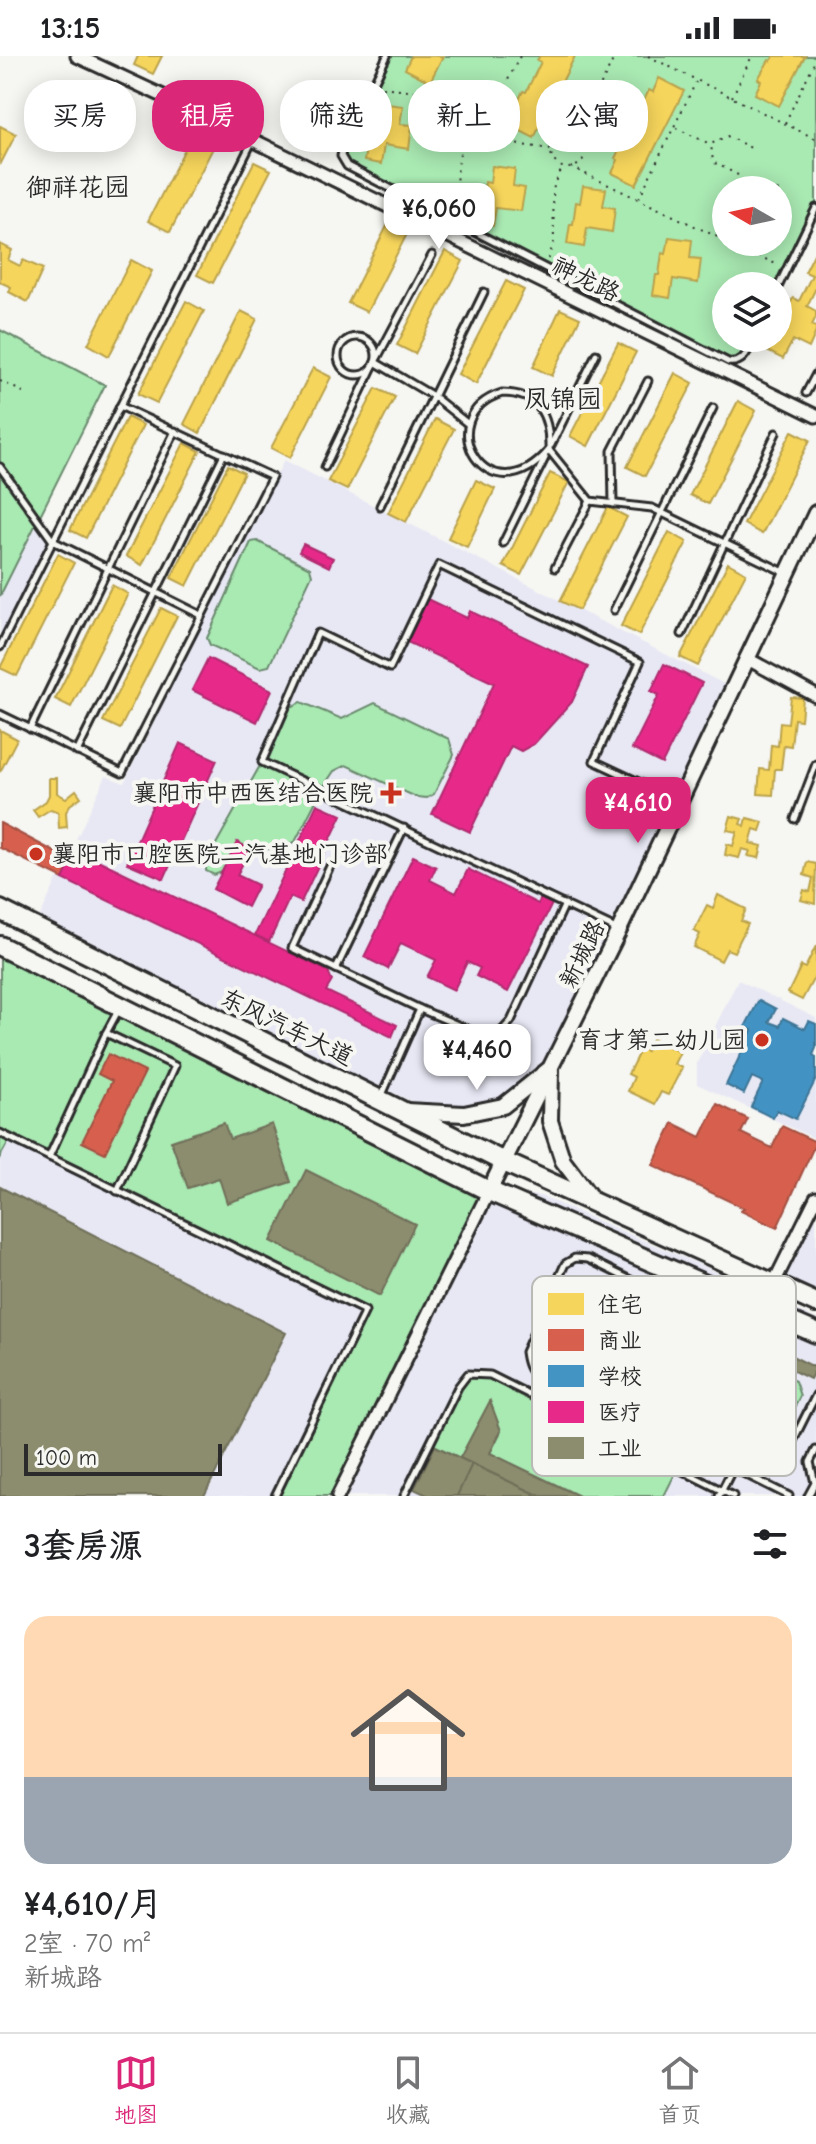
<!DOCTYPE html>
<html lang="zh">
<head>
<meta charset="utf-8">
<style>
  :root { --surface:#fff; --page:#f6f6f6; --text:#202124; --muted:#757577; --line:#e0e0e0; --accent:#db2777 }
  body { margin:0; font-family:"Comic Neue","LXGW WenKai TC",sans-serif; background:var(--page); color:var(--text); height:100vh; display:flex; flex-direction:column; font-size:30px; white-space:nowrap }
  * { box-sizing:border-box; margin:0 }
  p { font-size:26px; color:var(--muted) }
  .icon { flex:none; width:44px; height:44px; fill:none; stroke:currentColor; stroke-width:2; stroke-linecap:round; stroke-linejoin:round }
  .map { position:relative; height:1440px; overflow:hidden }
  .sheet { display:flex; flex-direction:column; background:var(--surface); flex:1 }
  .sheet>* { flex:none }
  .hud { position:absolute; left:24px; top:24px; width:768px; height:72px; display:flex; gap:16px }
  .needle { width:52px; rotate:279deg }
  .fabs { position:absolute; left:712px; top:120px; display:grid; gap:16px }
  .fabs a { display:grid; place-items:center; width:80px; height:80px; border-radius:50%; background:var(--surface); box-shadow:0 4px 20px #0003; font-size:40px }
  .scale { position:absolute; left:24px; bottom:20px; width:198px; box-sizing:border-box; padding-left:8px; border:4px solid #2b2b2b; border-top:0; font-size:22px; line-height:28px; white-space:nowrap; color:#2b2b2b; -webkit-text-stroke:6px #f6f6f2; paint-order:stroke }
  .price { position:absolute; translate:-50% -68px; padding:0 18px; border-radius:16px; background:#fff; color:#222; font-size:26px; line-height:52px; filter:drop-shadow(0 2px 4px #0008) }
  .price::after { content:''; position:absolute; left:50%; top:48px; width:24px; height:18px; margin-left:-12px; background:inherit; clip-path:polygon(0 0,100% 0,50% 100%) }
  .price.on { background:var(--accent); color:#fff }
  ul { padding:0; list-style:none }
  li { display:grid; align-content:center; gap:16px; height:424px; padding:0 24px }
  li span { display:grid; place-items:center; height:248px; border-radius:24px; color:#555 }
  li>.icon { margin-inline-start:auto }
  span .icon { width:144px; height:144px; fill:#fffc; stroke-width:1 }
  li b { font-size:34px }
  h2 { display:flex; justify-content:space-between; align-items:center; height:96px; padding:0 24px; font-size:34px }
  .tag { padding:0 28px; border-radius:32px; background:var(--surface); box-shadow:0 4px 20px #0003; font-size:28px; line-height:72px }
  .tag.on { background:var(--accent); color:#fff }
  .status { display:flex; justify-content:space-between; align-items:center; height:56px; padding:0 40px; background:var(--surface); direction:ltr }
  .status svg { height:22px; fill:currentColor }
  .menu { display:flex; justify-content:space-around; align-items:center; height:112px; border-top:2px solid var(--line); background:var(--surface); font-size:22px; color:var(--muted) }
  .menu a { display:grid; justify-items:center; gap:4px }
  .menu .on { color:var(--accent) }
  .map>svg:first-child { display:block }
</style>
</head>
<body>
<div class="status"><b>13:15</b><svg viewBox="0 0 49 12"><path d="M0 12V9h3v3zM5 12V6h3v6zM10 12V3h3v9zM15 12V0h3v12zM26 1h20v11H26zM47 4h2v5h-2z"/></svg></div>
<div class="map">
<svg width="816" height="1440" viewBox="0 0 816 1440">
  <rect width="100%" height="100%" fill="#f6f6f2"/>
  <filter id="ink" filterUnits="userSpaceOnUse"><feTurbulence type="fractalNoise" baseFrequency=".0125" numOctaves="2"/><feDisplacementMap in="SourceGraphic" scale="16" xChannelSelector="R" yChannelSelector="G"/><feConvolveMatrix kernelMatrix="1 2 1 2 8 2 1 2 1" color-interpolation-filters="sRGB"/></filter>
  <g filter="url(#ink)">
    <g fill="#e8e8f5">
      <polygon points="284,404 732,632 551,1011 503,1050 436,1056 384,1033 39,862 106,720 124,727"/>
      <polygon points="0,411 53,485 0,591"/>
      <polygon points="0,890 489,1135 541,1140 701,1209 816,1263 816,1440 0,1440"/>
      <polygon points="738,924 816,962 816,1083 697,1028 697,1007"/>
      <polygon points="816,1142 816,1247 775,1228"/>
    </g>
    <g fill="#a9e9b2" stroke="#6a8a6e" stroke-width="2" fill-rule="evenodd">
      <path d="M387 0H816V152L778 230H726V282H754L744 301 728 306 347 110 341 100 343 90ZM726 134H778V186H726Z"/>
      <polygon points="0,274 105,329 0,540"/>
      <polygon points="257,485 310,512 312,519 269,610 260,612 210,589 207,582 251,486"/>
      <path d="M301 646 342 663 375 647 449 683 454 699 434 738 427 742 416 741 346 709 334 715 322 733 295 786C271 793 261 798 237 787L222 816 214 819 206 815V806L262 706 278 669 289 652Z"/>
      <polygon points="0,890 489,1135 338,1440 275,1440 364,1255 10,1083 0,1101"/>
      <polygon points="771,1314 795,1325 800,1340 784,1373 781,1372 766,1326 769,1316"/>
      <polygon points="468,1318 490,1319 678,1412 664,1440 579,1440 490,1397 501,1375 490,1346 460,1402 430,1387 458,1331"/>
    </g>
    <g fill="#f6d55c" stroke="#b9a24d" stroke-width="2">
      <polygon points="138,0 162,0 153,18 134,9"/>
      <polygon points="411,0 443,0 430,26 405,13"/>
      <polygon points="540,0 575,0 534,82 509,69 516,56 513,55 523,35 526,36 541,6 537,4"/>
      <polygon points="774,0 805,0 779,50 755,38 761,25 758,23 769,4 771,5"/>
      <polygon points="659,22 684,35 636,129 612,117 618,104 615,102 625,83 628,84 644,54 640,52 649,34 653,36"/>
      <polygon points="73,35 90,43 86,53 98,59 101,53 121,63 106,95 86,85 89,80 75,74 70,85 53,77"/>
      <polygon points="380,47 403,50 400,68 412,69 409,93 384,89 381,108 364,105 367,85 370,85 373,63 377,64"/>
      <polygon points="0,70 16,78 0,109"/>
      <polygon points="191,81 213,92 170,176 148,165"/>
      <polygon points="254,106 271,114 213,227 197,219"/>
      <polygon points="492,110 515,113 513,130 525,132 521,155 496,152 493,170 476,168 479,148 482,148 485,126 490,127"/>
      <polygon points="583,130 606,133 603,150 615,152 612,176 587,172 584,191 567,188 570,168 573,168 576,146 580,147"/>
      <polygon points="389,166 408,176 367,256 348,247"/>
      <polygon points="669,181 692,184 690,202 701,203 698,227 673,223 670,242 653,239 656,219 659,219 662,197 666,198"/>
      <polygon points="0,188 12,194 8,204 20,210 23,204 43,213 28,246 9,236 11,231 0,226"/>
      <polygon points="816,194 816,232 807,250 816,255 816,261 812,269 816,271 816,276 809,292 793,284 783,303 759,291 764,282 778,282 778,263 782,265 793,242 799,245 812,219 805,216"/>
      <polygon points="445,195 463,205 415,298 397,289"/>
      <polygon points="131,204 152,215 109,300 88,288"/>
      <polygon points="506,225 524,234 476,328 458,318"/>
      <polygon points="186,245 204,255 157,347 138,338"/>
      <polygon points="560,253 580,262 552,320 533,311"/>
      <polygon points="241,255 257,263 200,377 184,368"/>
      <polygon points="618,287 636,296 588,390 570,380"/>
      <polygon points="313,312 331,321 290,402 271,392"/>
      <polygon points="675,317 693,327 645,420 627,411"/>
      <polygon points="376,332 395,341 347,434 328,425"/>
      <polygon points="738,345 756,355 708,448 690,439"/>
      <polygon points="127,361 143,369 86,482 70,474"/>
      <polygon points="435,363 454,373 406,466 388,457"/>
      <polygon points="792,375 810,384 762,478 744,468"/>
      <polygon points="184,387 200,395 142,509 126,500"/>
      <polygon points="228,409 244,417 187,530 171,522"/>
      <polygon points="550,417 569,426 521,519 503,510"/>
      <polygon points="476,424 495,433 467,491 448,482"/>
      <polygon points="608,451 627,461 579,554 560,545"/>
      <polygon points="669,476 687,486 639,579 621,570"/>
      <polygon points="58,498 74,507 17,620 0,612"/>
      <polygon points="728,507 746,517 698,610 680,601"/>
      <polygon points="112,529 128,538 71,651 55,643"/>
      <polygon points="161,552 177,560 120,673 103,665"/>
      <polygon points="791,641 803,642 801,664 794,663 791,690 784,689 781,713 775,713 773,739 758,738 760,713 769,714 771,689 778,690 780,666 788,667"/>
      <polygon points="0,674 17,683 0,716"/>
      <polygon points="49,722 57,722 57,737 66,742 76,734 81,741 70,749 66,756 67,771 59,772 58,756 51,753 38,761 33,754 46,745 49,739"/>
      <polygon points="731,760 742,763 740,768 745,770 747,762 763,766 760,775 754,773 750,787 762,790 759,802 748,800 750,795 742,793 739,802 725,799 727,788 733,790 737,776 727,774"/>
      <polygon points="807,806 816,808 815,848 801,844 804,834 810,836 813,822 804,819"/>
      <polygon points="718,839 746,853 741,865 748,868 734,896 727,893 721,905 694,891 700,878 694,875 707,849 713,852"/>
      <polygon points="816,890 816,918 802,944 788,937 801,910 805,912"/>
      <polygon points="652,983 680,996 674,1008 682,1012 668,1039 661,1036 655,1048 628,1035 634,1021 628,1018 641,992 646,995"/>
    </g>
    <g fill="#d6604d" stroke="#a35043" stroke-width="2">
      <polygon points="0,767 72,805 63,823 0,792"/>
      <polygon points="108,998 145,1016 105,1097 82,1086 112,1025 98,1018"/>
      <polygon points="717,1048 748,1063 741,1077 772,1092 782,1070 816,1086 777,1172 741,1155 744,1152 653,1109 673,1067 701,1081"/>
    </g>
    <polygon fill="#4393c3" stroke="#3c7495" stroke-width="2" points="759,944 776,953 769,966 780,970 783,962 805,973 809,965 816,968 816,992 813,999 816,1001 816,1023 796,1063 777,1054 773,1062 751,1051 763,1026 752,1021 744,1038 726,1029 752,974 745,971"/>
    <g fill="#e7298a" stroke="#af2a6e" stroke-width="2">
      <polygon points="303,488 333,502 329,511 299,496"/>
      <polygon points="425,542 467,562 470,555 588,611 572,646 534,688 521,695 511,690 470,776 432,758 494,627 405,585"/>
      <polygon points="208,602 272,634 257,666 192,634"/>
      <polygon points="664,608 702,627 662,708 632,693 659,639 651,635"/>
      <polygon points="180,687 217,704 164,823 127,807"/>
      <polygon points="317,748 342,759 301,846 290,841 269,886 255,879"/>
      <polygon points="237,786 250,793 237,819 258,829 247,851 213,833"/>
      <polygon points="77,794 328,915 332,925 326,935 397,969 392,981 63,823"/>
      <polygon points="413,800 436,811 430,824 456,837 468,813 538,848 541,842 552,848 508,936 476,920 480,912 467,906 454,934 427,921 436,904 401,887 388,913 364,901"/>
    </g>
    <g fill="#8c8c6e" stroke="#6f6f5a" stroke-width="2">
      <polygon points="224,1067 230,1083 272,1068 291,1126 227,1147 219,1122 188,1132 171,1085"/>
      <polygon points="306,1114 415,1168 380,1240 271,1185"/>
      <polygon points="0,1131 286,1277 204,1440 0,1440"/>
      <polygon points="754,1281 816,1312 810,1323 748,1293"/>
      <polygon points="490,1345 501,1375 490,1397 579,1440 540,1440 460,1402"/>
      <polygon points="435,1390 472,1408 457,1440 429,1440 414,1433"/>
      <polygon points="472,1408 540,1440 457,1440"/>
    </g>
    <g fill="none" stroke-linecap="round" stroke-linejoin="round">
      <defs>
        <g id="service">
          <path d="M387 0 343 90 341 100 347 110 728 306C744 308 748 295 754 282"/>
          <polyline points="778,231 816,152"/>
          <circle cx="357" cy="300" r="19"/>
          <polyline points="375,306 433,340 468,368"/>
          <path d="M502 337C539 337 550 360 549 394 489 465 427 361 502 337Z"/>
          <polyline points="806,337 816,318"/>
          <polyline points="551,389 596,298"/>
          <polyline points="549,394 590,445 652,452 786,517"/>
          <polyline points="0,411 53,485 201,559"/>
          <polyline points="325,411 375,306 432,199"/>
          <polyline points="613,448 612,395 648,325"/>
          <polyline points="380,450 484,236"/>
          <polyline points="503,487 545,402"/>
          <polyline points="555,512 590,445"/>
          <polyline points="614,554 713,352"/>
          <polyline points="682,578 776,377"/>
          <polyline points="0,591 253,84"/>
          <polyline points="0,658 122,717 272,421 120,350"/>
          <polyline points="30,673 175,375"/>
          <polyline points="77,696 224,398"/>
          <polyline points="795,763 816,708"/>
          <polyline points="331,808 292,892 420,953"/>
          <polyline points="618,874 262,706 318,577 390,612 439,509 640,606 594,705 679,745"/>
          <polyline points="336,913 404,772"/>
          <polyline points="106,977 119,953"/>
          <polyline points="382,1039 420,953 479,978 500,977 511,965 565,848"/>
          <polyline points="0,1077 365,1255 275,1440"/>
          <polyline points="49,1101 106,977 175,1010 117,1135"/>
          <polyline points="698,1374 698,1382 738,1402"/>
          <path d="M687 1395 543 1325C530 1317 527 1311 525 1296L565 1208 575 1202 588 1203 746 1281"/>
          <polyline points="678,1412 759,1258"/>
          <polyline points="733,1412 789,1440"/>
          <polyline points="404,1440 458,1331 468,1318 490,1319 733,1440"/>
          <polyline points="719,1440 738,1402 745,1401 773,1413 780,1411 816,1339"/>
          <polyline points="808,1440 815,1427 810,1406 816,1394"/>
        </g>
        <g id="minor">
          <polyline points="77,0 163,40 816,360"/>
          <polyline points="746,602 816,640"/>
          <polyline points="761,1253 816,1142"/>
          <polyline points="338,1440 489,1135"/>
        </g>
        <g id="tertiary">
          <polyline points="551,1015 550,1065 563,1105 594,1146"/>
          <polyline points="406,1055 464,1058 503,1050 548,1014"/>
          <polyline points="489,1135 619,874 816,457"/>
        </g>
        <g id="primary">
          <polyline points="0,854 504,1106 816,1247"/>
          <polyline points="0,890 489,1135 816,1277"/>
        </g>
      </defs>
      <use href="#service" stroke="#2b2b2b" stroke-width="11"/>
      <use href="#minor" stroke="#2b2b2b" stroke-width="17"/>
      <use href="#tertiary" stroke="#2b2b2b" stroke-width="20"/>
      <use href="#primary" stroke="#2b2b2b" stroke-width="24"/>
      <g stroke="#2b2b2b" stroke-width="2" stroke-dasharray="2 6" stroke-linecap="butt">
        <polyline points="648,0 816,83"/>
        <polyline points="382,31 485,43 502,36 520,0"/>
        <polyline points="468,41 462,81 551,93"/>
        <polyline points="732,41 752,0"/>
        <polyline points="785,67 816,3"/>
        <polyline points="676,72 710,88"/>
        <circle cx="568" cy="95" r="17"/>
        <polyline points="576,79 615,0"/>
        <polyline points="571,111 726,185"/>
        <polyline points="738,119 713,106 711,88 727,80 751,92"/>
        <polyline points="639,142 696,26"/>
        <polyline points="452,155 462,82"/>
        <polyline points="729,186 778,209"/>
        <polyline points="548,203 554,186 553,133 562,112"/>
        <polyline points="0,325 23,336"/>
        <polyline points="0,386 3,379"/>
      </g>
      <use href="#service" stroke="#f6f6f2" stroke-width="5"/>
      <use href="#minor" stroke="#f6f6f2" stroke-width="11"/>
      <use href="#tertiary" stroke="#f6f6f2" stroke-width="14"/>
      <use href="#primary" stroke="#f6f6f2" stroke-width="18"/>
    </g>
  </g>
  <g fill="#c8321e" stroke="#f6f6f2" stroke-width="3">
    <path d="M387 725h8v8h8v8h-8v8h-8v-8h-8v-8h8z"/>
    <circle cx="36" cy="798" r="8"/>
    <circle cx="762" cy="984" r="8"/>
  </g>
  <g text-anchor="middle" dominant-baseline="central" stroke-width="8" stroke-linejoin="round" paint-order="stroke">
    <g font-size="24" fill="#2b2b2b" stroke="#f6f6f2">
      <text transform="translate(586 223) rotate(26)">神龙路</text>
      <text transform="translate(582 898) rotate(-64)">新城路</text>
      <text transform="translate(287 971) rotate(26)">东风汽车大道</text>
    </g>
    <g font-size="24" fill="#2b2b2b" stroke="#f6f6f2" text-anchor="end">
      <text x="373" y="737">襄阳市中西医结合医院</text>
      <text x="52" y="798" text-anchor="start">襄阳市口腔医院二汽基地门诊部</text>
      <text x="746" y="984">育才第二幼儿园</text>
    </g>
    <g font-size="26" fill="#2b2b2b" stroke="#f6f6f2">
      <text x="78" y="132">御祥花园</text>
      <text x="563" y="344">凤锦园</text>
    </g>
  </g>
  <rect x="532" y="1220" width="264" height="200" rx="12" fill="#f6f6f2" stroke="#b9b9b6" stroke-width="2"/>
  <rect x="548" y="1237" width="36" height="22" fill="#f6d55c"/>
  <rect x="548" y="1273" width="36" height="22" fill="#d6604d"/>
  <rect x="548" y="1309" width="36" height="22" fill="#4393c3"/>
  <rect x="548" y="1345" width="36" height="22" fill="#e7298a"/>
  <rect x="548" y="1381" width="36" height="22" fill="#8c8c6e"/>
  <g font-size="22" fill="#2b2b2b">
    <text x="598" y="1256">住宅</text>
    <text x="598" y="1292">商业</text>
    <text x="598" y="1328">学校</text>
    <text x="598" y="1364">医疗</text>
    <text x="598" y="1400">工业</text>
  </g>
</svg>
<div class="fabs">
<a><svg class="needle" viewBox="-14 -14 28 28"><path d="M0-13l5 13h-10z" fill="#e53935"/><path d="M0 13l5-13h-10z" fill="#757577"/></svg></a>
<a><svg class="icon" aria-label="layers" viewBox="0 0 24 24"><path d="M12 4l9 5-9 5-9-5zM3 14l9 5 9-5"/></svg></a>
</div>
<div class="scale">100 m</div>
<b class="price" style="left:439px;top:195px">¥6,060</b>
<b class="price on" style="left:638px;top:789px">¥4,610</b>
<b class="price" style="left:477px;top:1036px">¥4,460</b>
<div class="hud">
<a class="tag">买房</a>
<a class="tag on">租房</a>
<a class="tag">筛选</a>
<a class="tag">新上</a>
<a class="tag">公寓</a>
</div>
</div>
<section class="sheet">
<h2>3套房源<svg class="icon" aria-label="filters" viewBox="0 0 24 24"><path d="M4 7h16M4 17h16"/><circle cx="9" cy="7" r="2"/><circle cx="15" cy="17" r="2"/></svg></h2>
<ul>
<li><span style="background:linear-gradient(#ffd9b3 65%,#9aa5b1 0)"><svg class="icon" aria-label="home" viewBox="0 0 24 24"><path d="M3 11l9-7 9 7M6 9v11h12V9"/></svg></span><div><b>¥4,610/月</b><p>2室 · 70 m²</p><p>新城路</p></div></li>
</ul>
</section>
<nav class="menu">
<a class="on"><svg class="icon" aria-label="map" viewBox="0 0 24 24"><path d="M3 6l6-2 6 2 6-2v14l-6 2-6-2-6 2zM9 4v14M15 6v14"/></svg>地图</a>
<a><svg class="icon" aria-label="saved" viewBox="0 0 24 24"><path d="M7 4h10v16l-5-4-5 4z"/></svg>收藏</a>
<a><svg class="icon" aria-label="home" viewBox="0 0 24 24"><path d="M3 11l9-7 9 7M6 9v11h12V9"/></svg>首页</a>
</nav>
</body>
</html>
